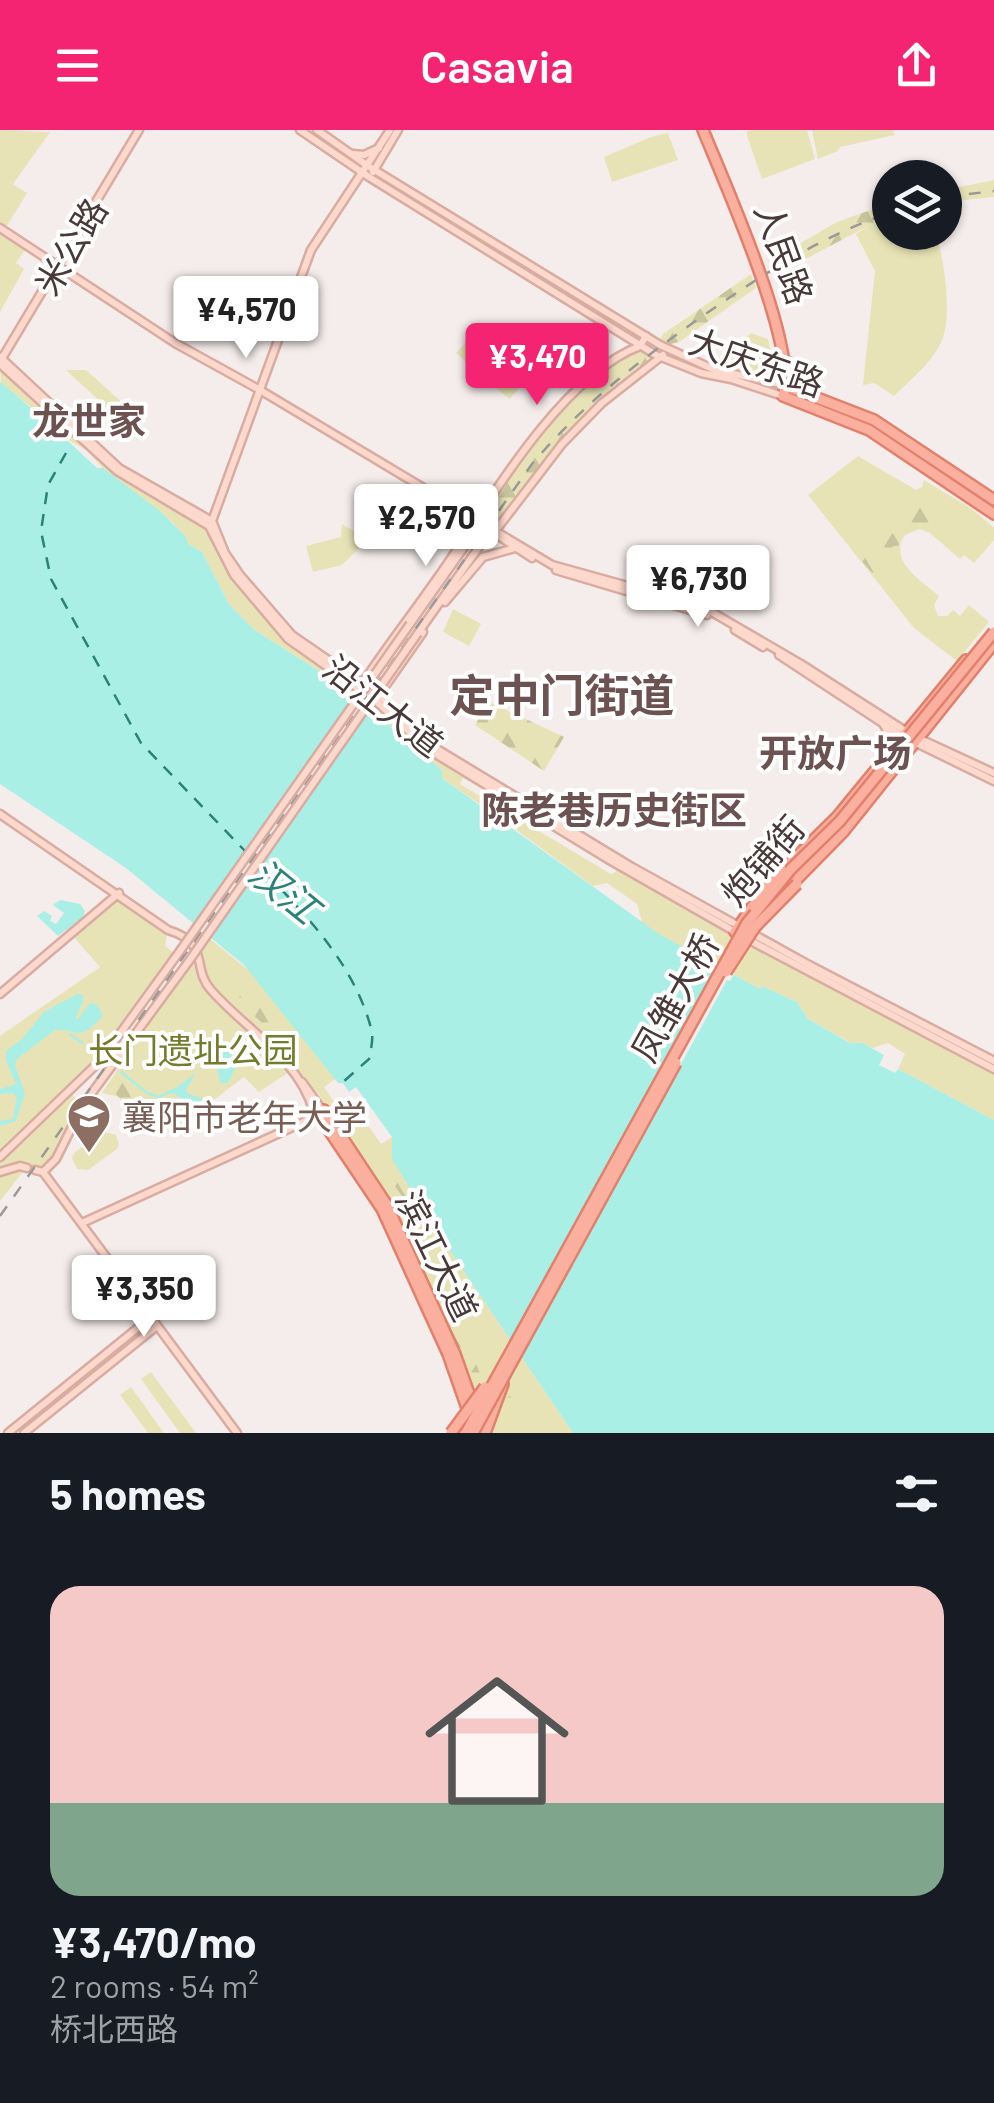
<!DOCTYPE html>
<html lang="en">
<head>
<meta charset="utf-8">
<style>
  :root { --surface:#171b24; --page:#20242c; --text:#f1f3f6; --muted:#9ea1a6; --line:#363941; --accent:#f42473 }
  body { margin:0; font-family:Barlow,"Noto Sans SC",sans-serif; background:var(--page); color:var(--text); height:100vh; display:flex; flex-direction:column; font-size:38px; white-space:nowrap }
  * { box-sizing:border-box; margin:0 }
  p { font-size:32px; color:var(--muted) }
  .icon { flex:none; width:55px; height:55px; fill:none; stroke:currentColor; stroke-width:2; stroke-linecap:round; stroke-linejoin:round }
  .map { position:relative; height:1303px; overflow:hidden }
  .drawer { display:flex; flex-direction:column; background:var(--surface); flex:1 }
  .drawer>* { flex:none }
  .buttons { position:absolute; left:872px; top:30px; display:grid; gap:20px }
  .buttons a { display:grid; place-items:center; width:90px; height:90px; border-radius:50%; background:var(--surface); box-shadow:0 2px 8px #0004; font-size:50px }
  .price { position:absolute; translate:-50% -85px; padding:0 22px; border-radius:10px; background:#fff; color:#222; font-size:32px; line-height:65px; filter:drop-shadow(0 2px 5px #0008) }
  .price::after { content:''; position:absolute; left:50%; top:60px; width:30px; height:22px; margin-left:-15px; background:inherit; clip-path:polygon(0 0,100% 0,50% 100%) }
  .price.active { background:var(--accent); color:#fff }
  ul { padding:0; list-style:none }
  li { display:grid; align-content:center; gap:20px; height:530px; padding:0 50px }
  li+li { border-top:2px solid var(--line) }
  li span { display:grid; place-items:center; height:310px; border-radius:30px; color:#555 }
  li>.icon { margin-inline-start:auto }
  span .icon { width:180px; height:180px; fill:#fffc; stroke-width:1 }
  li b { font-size:42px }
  h2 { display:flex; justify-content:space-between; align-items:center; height:120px; padding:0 50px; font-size:42px }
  header { display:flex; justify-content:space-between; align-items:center; height:130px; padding:0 50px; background:var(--accent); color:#fff; font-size:45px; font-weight:600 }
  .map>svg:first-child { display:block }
</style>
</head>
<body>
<header><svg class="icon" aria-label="menu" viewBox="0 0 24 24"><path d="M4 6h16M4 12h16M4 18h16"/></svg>Casavia<svg class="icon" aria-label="share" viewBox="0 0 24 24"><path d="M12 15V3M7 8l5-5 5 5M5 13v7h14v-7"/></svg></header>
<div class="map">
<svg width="994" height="1303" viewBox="0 0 994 1303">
  <defs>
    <pattern id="forest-firs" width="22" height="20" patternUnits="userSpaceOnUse" patternTransform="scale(2.5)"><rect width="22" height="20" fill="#e8e3b6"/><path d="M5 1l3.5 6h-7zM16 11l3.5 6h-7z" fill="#c8c49d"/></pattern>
  </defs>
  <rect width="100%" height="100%" fill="#f5edeb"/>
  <g fill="#e8e3b6" fill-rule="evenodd">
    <polygon points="0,0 50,2 13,54 27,63 5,99 0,95"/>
    <polygon points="753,0 807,0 815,29 762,49 747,6 747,1"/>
    <polygon points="812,0 893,0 895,5 840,17 838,21 818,29"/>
    <polygon points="668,3 678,30 612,52 604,27 651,7"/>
    <path d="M890 88V102L935 103C944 124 951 181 944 204 938 228 911 249 894 266L874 253 863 255 875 141 856 104 868 96Z"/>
    <polygon points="0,98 27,117 16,133 24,139 0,182"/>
    <polygon points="479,198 532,244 509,269 456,223"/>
    <polygon points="751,203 768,209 774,237 763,252 715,240 716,232 724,230 722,227"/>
    <path d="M0 234 117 341 209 396 269 488 376 571 429 620 687 775 994 940V990L898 939 905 924 888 913 872 918 863 913H851L808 889 797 872 762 856 760 859 658 804 642 792 637 774 607 753 593 756 519 702 504 687H498L442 648V640L338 553 253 499 229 474 202 422 188 414 172 392 111 347 86 320 58 304 29 275 1 255ZM463 648 615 738 616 742 611 744 460 654Z"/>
    <polygon points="66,240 86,240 135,284 139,307"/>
    <path d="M858 326 916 360 922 357 924 350 972 379 994 398V410L974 433 964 425 960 429 930 403 919 399 903 406C891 434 920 449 939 466L934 475 938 486H947L953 480 960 486 969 475 989 492 957 531 914 498 808 365Z"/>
    <polygon points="342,394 354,401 359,418 342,435 313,442 306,416 341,407"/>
    <polygon points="453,479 481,494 469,516 443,502"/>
    <polygon points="119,763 168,800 165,816 177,825 100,931 70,963 83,975 56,1029 43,1042 26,1038 0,1071 0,906 100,837 71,804"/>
    <polygon points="209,808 253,844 335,949 324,957 338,978 342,976 348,984 356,979 381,1014 392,1007 430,1091 573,1303 484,1303 439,1183 387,1067 317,962 313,964 291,941 259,962 244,947 178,997 145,1002 120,967 102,963 189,831 201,842 200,823"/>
    <polygon points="105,1002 116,1005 119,1015 117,1019 88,1040 77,1039 72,1028 75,1022"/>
    <polygon points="151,1242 196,1303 180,1303 141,1249"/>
    <polygon points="131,1257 164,1303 148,1303 120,1265"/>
  </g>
  <g fill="url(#forest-firs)">
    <polygon points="994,50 994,67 945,72 945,60"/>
    <polygon points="890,73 890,88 868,96 779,143 768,132 837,92"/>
    <polygon points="751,144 756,158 679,212 667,215 660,210 663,204"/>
    <path d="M640 216 661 226 602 273 562 314 499 396 481 383C514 329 580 239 640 216Z"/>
    <polygon points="917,371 934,394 913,397 904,389 899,392 892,384 880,389 873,387 884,376 899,376 906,382"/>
    <polygon points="906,398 908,401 898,416 893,416 889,423 897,437 884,452 877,448 858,427 863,416 853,407 859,402 874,402 885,407"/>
    <polygon points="489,572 564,607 544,641 475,595"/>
    <polygon points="254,852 310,925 301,928 240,873 238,869 247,855"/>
    <polygon points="124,934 121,950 146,983 152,984 162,995 154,1005 141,995 108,954"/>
    <polygon points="356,979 381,1014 385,1012 396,1044 440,1114 453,1149 461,1150 477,1171 467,1180 460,1177 415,1083 345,990"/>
    <polygon points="453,1183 493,1272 511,1266 510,1288 517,1303 486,1303 451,1203"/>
  </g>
  <g fill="#aaefe6">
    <path d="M0 252C30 276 66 309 97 338H103L161 382 186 407 188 414 202 422 229 474 253 499 338 553 442 640V648L659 804 760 859 762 856 797 872 808 889 850 913H863L884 925 879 935 895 943 898 939 994 990V1303H573L430 1091 392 1029V1007L356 957 349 962 343 953H338L244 835 126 738 0 654Z"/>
    <polygon points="60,770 80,774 85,781 83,787 58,806 37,786 44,781 52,786 50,791 56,794 64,783 53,775"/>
    <path d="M77 864 83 865V872L76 886 77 890 90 873 97 874 103 886C77 913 83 899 55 900L16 930 15 936 25 963 16 991 0 996V991L13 989 17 967 12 963 0 964V959L16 954 6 930V921L21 910 44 882Z"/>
    <path d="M221 919H226L239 931 228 953H220L217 938 204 936 196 942 186 960 188 964 204 969 194 974 196 978H189L177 965 166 962C187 955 203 933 221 919Z"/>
  </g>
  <g fill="#f5edeb">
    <polygon points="358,561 372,573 206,811 191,799"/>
    <polygon points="718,832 734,840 734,844 730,851 727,850 519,1230 508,1215 713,842 711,840"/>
  </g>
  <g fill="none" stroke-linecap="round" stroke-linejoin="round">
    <g stroke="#aaefe6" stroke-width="2.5">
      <polyline points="70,904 82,913"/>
      <polyline points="121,942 147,963 159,967 181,957"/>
    </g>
    <g stroke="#2a8279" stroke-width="2.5" stroke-dasharray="12 10" stroke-linecap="butt">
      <polyline points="66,323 48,355 41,401 51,449 141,613 245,721"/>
      <path d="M250 727C298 777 352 828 371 898 374 907 371 919 369 929L343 952"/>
    </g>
    <defs>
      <g id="secondary">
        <polyline points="300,0 369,47 656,225 701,243 731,249 783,266"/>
        <polyline points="317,0 368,36 660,215 715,240 785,255"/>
        <polyline points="353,24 364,25 379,18"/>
        <polyline points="373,42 398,0"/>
        <polyline points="0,98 175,213 260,260 552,435 703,477 801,534 907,602"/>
        <polyline points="0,227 119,338 212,391 225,423 240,445 292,505 379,565 432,616 632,737 811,836 994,931"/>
        <polyline points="1,230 139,0"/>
        <polyline points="0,234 117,341 209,396 234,445 288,509 376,571 429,620 611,731 737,803"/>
        <polyline points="765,252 778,244 782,233"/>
        <polyline points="212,391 311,120 390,0"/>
        <polyline points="488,399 532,428"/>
        <polyline points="556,440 707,485"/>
        <polyline points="445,472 483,427 515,418"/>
        <polyline points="410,494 472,406 474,395"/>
        <polyline points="735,500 763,517"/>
        <polyline points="418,503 481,414 493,404 562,314 602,273 663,225"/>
        <polyline points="779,525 902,606 994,651"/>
        <path d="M362 554C395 504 433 458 465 407 504 346 571 242 640 216L646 206"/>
        <polyline points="379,565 423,502"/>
        <polyline points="884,595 889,605 889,621"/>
        <polyline points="918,608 994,643"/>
        <path d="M0 684 168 800C211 813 191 838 211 860 244 898 299 929 313 980L307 990"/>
        <polyline points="747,809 994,939"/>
        <polyline points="0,864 119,763"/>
        <polyline points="302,952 323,981"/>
        <polyline points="0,1027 100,931 180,821"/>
        <polyline points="35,1040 43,1042 56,1029 83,975 189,831"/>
        <polyline points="0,1042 20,1036 27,1038"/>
        <polyline points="43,1042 237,1303"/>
        <polyline points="82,1093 308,990"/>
        <polyline points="8,1303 150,1188"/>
        <polyline points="24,1303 157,1196"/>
      </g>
      <g id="primary">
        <path d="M703 0C724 52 799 218 783 266L869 300 994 384"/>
        <polyline points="787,232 802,259"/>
        <polyline points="786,256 874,290 994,370"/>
        <polyline points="779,744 837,687 966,530"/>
        <polyline points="790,756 844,701 994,513"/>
        <polyline points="735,802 756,771"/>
        <polyline points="324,980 387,1075 455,1224 483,1303"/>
        <polyline points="318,984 382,1079 448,1224 474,1298"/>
        <polyline points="459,1303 470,1283"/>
        <polyline points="485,1303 503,1254"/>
      </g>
    </defs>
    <use href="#secondary" stroke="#d9aca1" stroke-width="11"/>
    <use href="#primary" stroke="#e1806d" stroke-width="14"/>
    <use href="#secondary" stroke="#fdd8cd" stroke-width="6"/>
    <use href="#primary" stroke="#fbaf9e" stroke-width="9"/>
    <g stroke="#999" stroke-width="2.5" stroke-dasharray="12 12" stroke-linecap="butt">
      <polyline points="945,67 994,61"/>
      <path d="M0 1086 532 334C585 272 641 229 707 183 765 143 823 105 890 83"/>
    </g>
    <defs>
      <g id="secondary-bridge">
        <polyline points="180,821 410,494"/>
        <polyline points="189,831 418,503"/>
      </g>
      <g id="primary-bridge">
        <polyline points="753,776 781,738"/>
        <polyline points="726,842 755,797 797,754"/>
        <polyline points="451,1303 485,1257"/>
        <polyline points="466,1303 747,793 791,739 840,691 994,502"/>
        <polyline points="473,1303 676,933"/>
      </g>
    </defs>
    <use href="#secondary-bridge" stroke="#d9aca1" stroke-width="11" stroke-linecap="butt"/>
    <use href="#primary-bridge" stroke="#e1806d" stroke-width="14" stroke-linecap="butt"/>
    <use href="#secondary-bridge" stroke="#fdd8cd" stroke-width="6"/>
    <use href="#primary-bridge" stroke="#fbaf9e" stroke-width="9"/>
  </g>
  <defs>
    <symbol id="university-pin" viewBox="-11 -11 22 30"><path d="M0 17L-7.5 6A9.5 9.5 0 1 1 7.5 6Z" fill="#8d6e63" stroke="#fff"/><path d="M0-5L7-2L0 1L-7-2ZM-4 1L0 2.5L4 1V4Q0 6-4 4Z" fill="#fff"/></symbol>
  </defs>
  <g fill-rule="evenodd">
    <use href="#university-pin" x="64" y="961" width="50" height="68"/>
  </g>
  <g text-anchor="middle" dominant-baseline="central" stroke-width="8" stroke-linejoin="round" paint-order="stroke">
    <g font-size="35" fill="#493a39" stroke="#fff">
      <text transform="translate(70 116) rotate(-59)">米公路</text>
      <text transform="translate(785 123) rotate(70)">人民路</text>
      <text transform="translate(757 231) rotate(19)">大庆东路</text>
      <text transform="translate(384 575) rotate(38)">沿江大道</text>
      <text transform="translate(762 730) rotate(-49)">炮铺街</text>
      <text transform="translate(674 867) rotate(-61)">凤雏大桥</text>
      <text transform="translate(438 1125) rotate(64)">滨江大道</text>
    </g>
    <g font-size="35" fill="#747b2d" stroke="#fff">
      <text x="193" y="919">长门遗址公园</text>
    </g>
    <g font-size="35" fill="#785e54" stroke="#fff" text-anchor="start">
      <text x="122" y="986">襄阳市老年大学</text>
    </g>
    <g font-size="38" font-weight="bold" fill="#6c5250" stroke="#fff">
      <text x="89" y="290">龙世家</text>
      <text x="835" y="622">开放广场</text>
      <text x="614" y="679">陈老巷历史街区</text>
    </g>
    <g font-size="38" font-style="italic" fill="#2a8279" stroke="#fff">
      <text transform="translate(285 760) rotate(39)">汉江</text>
    </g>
    <g font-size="45" font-weight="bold" fill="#6c5250" stroke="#fff">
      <text x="562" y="564">定中门街道</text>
    </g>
  </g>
</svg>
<div class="buttons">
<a><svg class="icon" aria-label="layers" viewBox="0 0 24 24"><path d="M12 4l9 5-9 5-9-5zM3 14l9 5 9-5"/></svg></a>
</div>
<b class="price" style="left:246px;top:231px">¥4,570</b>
<b class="price active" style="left:537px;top:278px">¥3,470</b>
<b class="price" style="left:426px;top:439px">¥2,570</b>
<b class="price" style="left:698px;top:500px">¥6,730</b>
<b class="price" style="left:144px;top:1210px">¥3,350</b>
</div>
<section class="drawer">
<h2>5 homes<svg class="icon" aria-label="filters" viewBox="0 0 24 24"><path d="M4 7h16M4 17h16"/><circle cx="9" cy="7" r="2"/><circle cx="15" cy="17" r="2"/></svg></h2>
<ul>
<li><span style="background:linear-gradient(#f6c9c9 70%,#7fa58c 0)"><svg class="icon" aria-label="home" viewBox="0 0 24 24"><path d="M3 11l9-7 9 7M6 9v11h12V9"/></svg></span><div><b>¥3,470/mo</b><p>2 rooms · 54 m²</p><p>桥北西路</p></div></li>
</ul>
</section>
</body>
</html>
